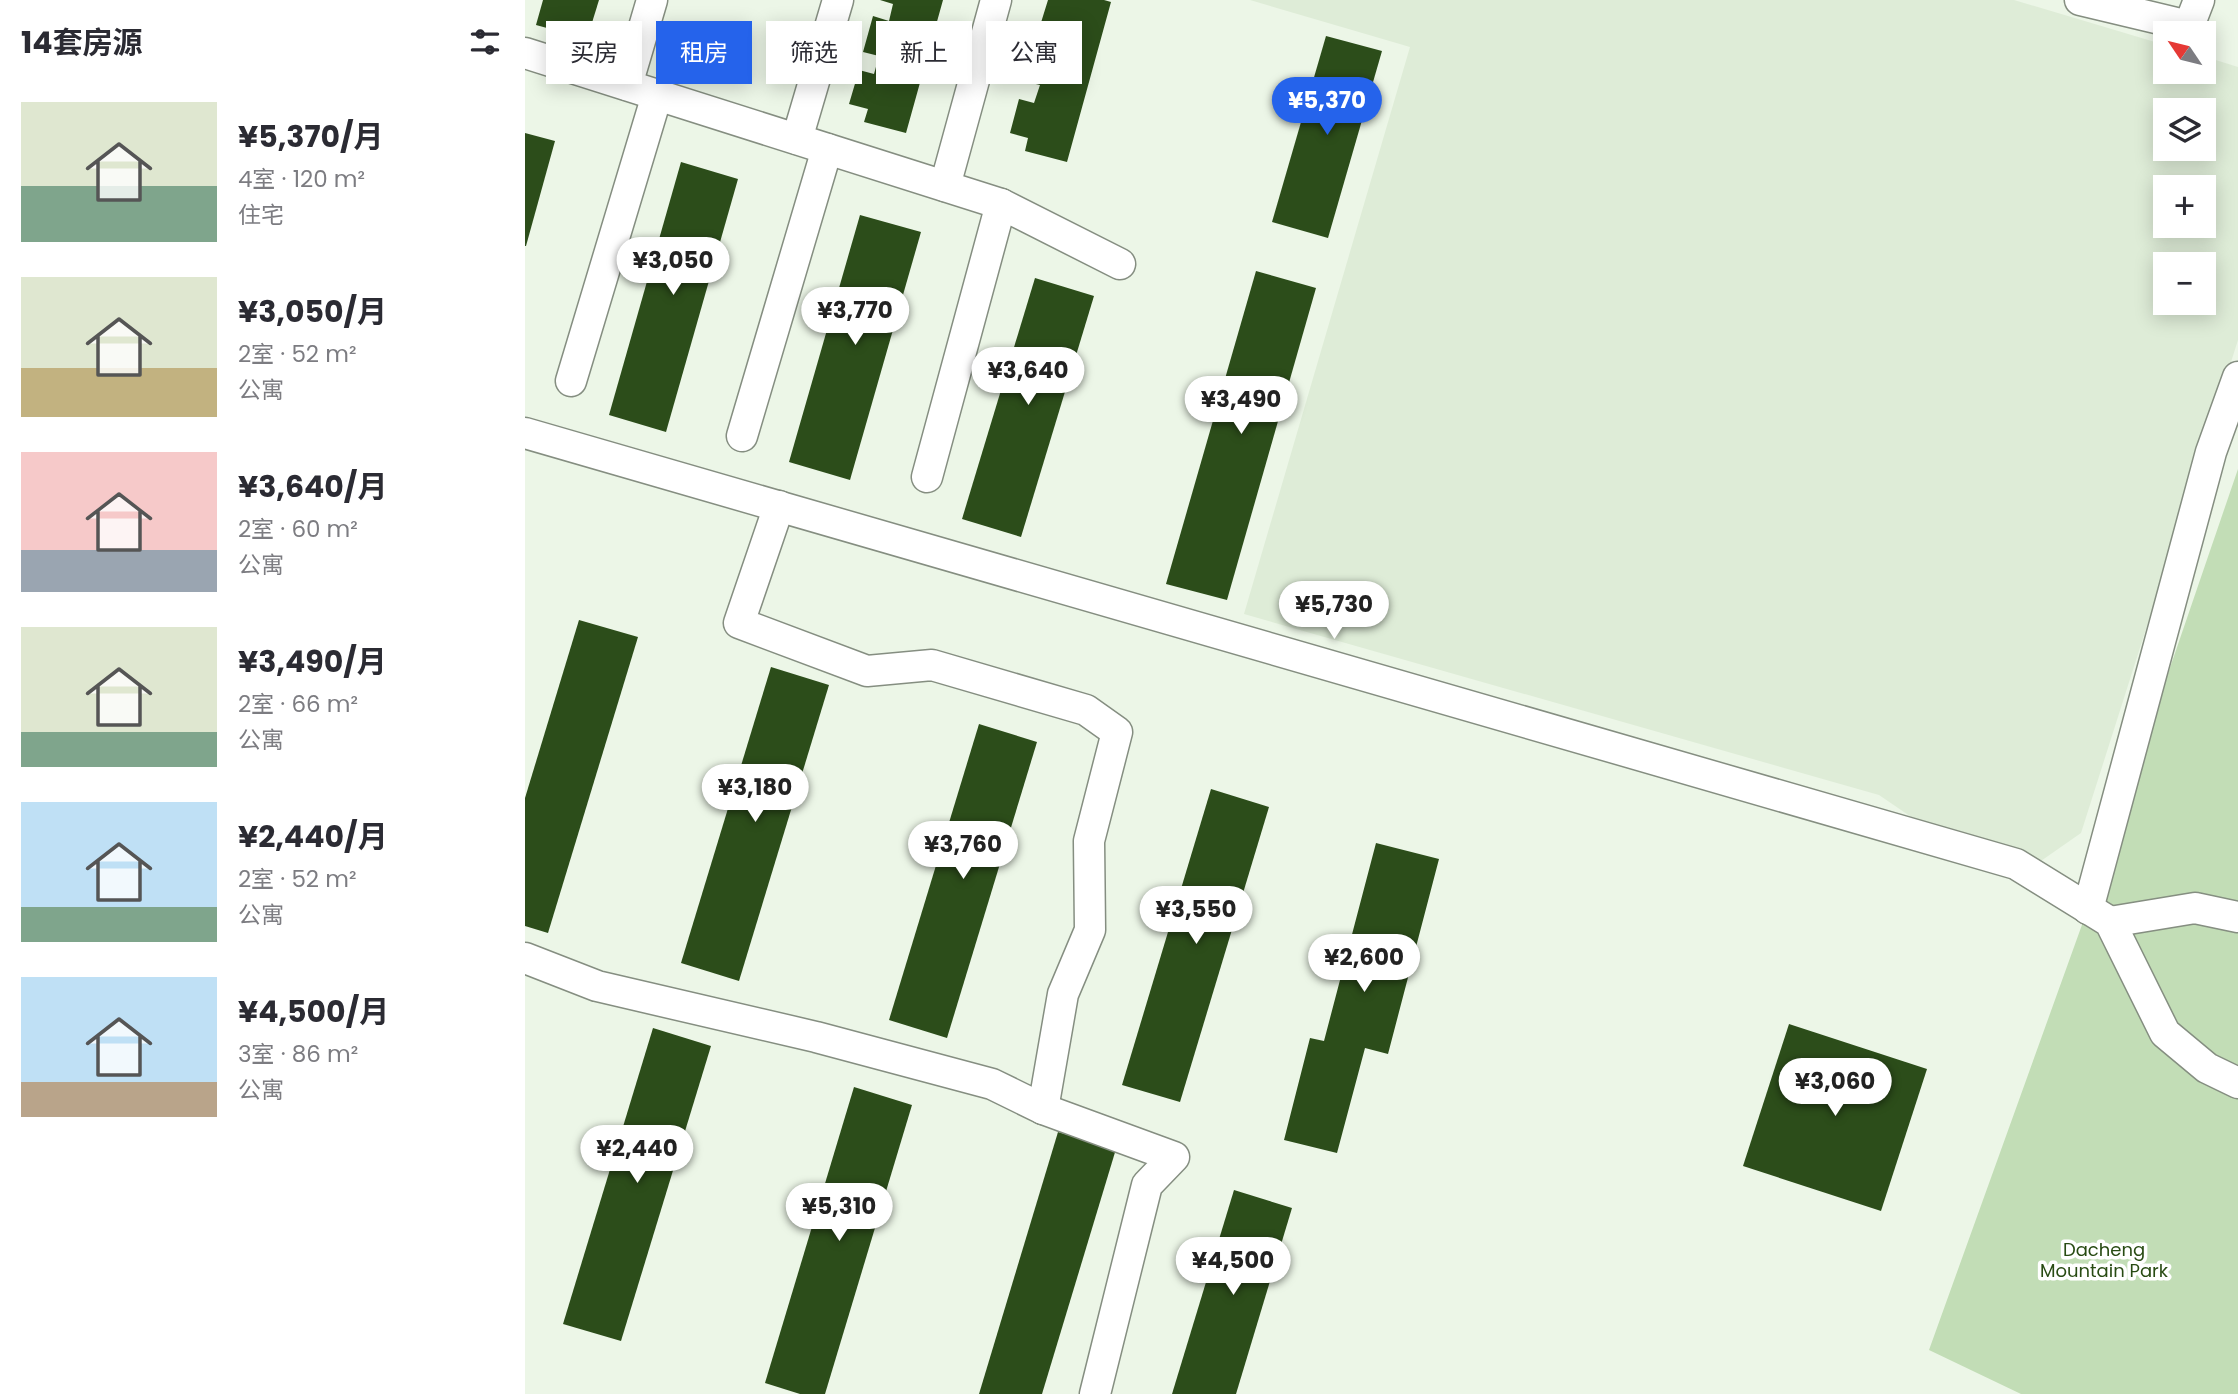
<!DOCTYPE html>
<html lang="zh">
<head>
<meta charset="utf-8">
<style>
  :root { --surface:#fff; --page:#f2f2f3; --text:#2b2b33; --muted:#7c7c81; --accent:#2563eb }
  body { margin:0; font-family:Poppins,"Noto Sans SC",sans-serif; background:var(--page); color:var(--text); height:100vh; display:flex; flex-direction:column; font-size:26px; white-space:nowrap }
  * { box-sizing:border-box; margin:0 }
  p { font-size:23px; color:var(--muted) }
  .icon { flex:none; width:38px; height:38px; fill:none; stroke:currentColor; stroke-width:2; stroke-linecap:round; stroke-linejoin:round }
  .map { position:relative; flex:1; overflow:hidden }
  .drawer { display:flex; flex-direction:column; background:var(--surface); width:525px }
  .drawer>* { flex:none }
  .guide { position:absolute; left:21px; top:21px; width:665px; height:63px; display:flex; gap:14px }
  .needle { width:46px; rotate:305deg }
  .fabs { position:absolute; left:1628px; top:21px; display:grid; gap:14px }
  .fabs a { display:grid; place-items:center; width:63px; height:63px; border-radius:0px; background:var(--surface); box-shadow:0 4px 18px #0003; font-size:35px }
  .price { position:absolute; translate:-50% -60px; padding:0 16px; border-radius:24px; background:#fff; color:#222; font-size:23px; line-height:46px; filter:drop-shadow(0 2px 4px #0008) }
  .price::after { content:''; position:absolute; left:50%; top:42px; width:21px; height:16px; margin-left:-10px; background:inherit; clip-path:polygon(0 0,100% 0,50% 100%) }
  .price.selected { background:var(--accent); color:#fff }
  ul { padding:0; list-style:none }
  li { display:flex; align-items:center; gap:21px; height:175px; padding:0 21px }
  li span { display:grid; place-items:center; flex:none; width:196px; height:140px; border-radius:0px; color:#555 }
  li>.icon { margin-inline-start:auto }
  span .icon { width:84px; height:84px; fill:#fffc; stroke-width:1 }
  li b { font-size:30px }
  h2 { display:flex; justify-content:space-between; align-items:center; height:84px; padding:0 21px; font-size:30px }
  .chip { padding:0 24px; border-radius:0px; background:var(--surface); box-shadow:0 4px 18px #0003; font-size:24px; line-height:63px }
  .chip.selected { background:var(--accent); color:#fff }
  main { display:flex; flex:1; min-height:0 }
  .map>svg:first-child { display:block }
</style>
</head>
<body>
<main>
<section class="drawer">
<h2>14套房源<svg class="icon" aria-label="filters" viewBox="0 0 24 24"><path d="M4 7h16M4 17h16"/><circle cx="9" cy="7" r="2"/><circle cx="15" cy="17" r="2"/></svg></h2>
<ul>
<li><span style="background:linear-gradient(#dfe7d0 60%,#7fa58c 0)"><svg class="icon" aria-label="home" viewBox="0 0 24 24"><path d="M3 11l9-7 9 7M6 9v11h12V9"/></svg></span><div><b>¥5,370/月</b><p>4室 · 120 m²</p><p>住宅</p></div></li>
<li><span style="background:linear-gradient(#dfe7d0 65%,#c2b280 0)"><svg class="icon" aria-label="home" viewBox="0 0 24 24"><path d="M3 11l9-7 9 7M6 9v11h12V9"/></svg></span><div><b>¥3,050/月</b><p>2室 · 52 m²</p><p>公寓</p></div></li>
<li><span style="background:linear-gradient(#f6c9c9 70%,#9aa5b1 0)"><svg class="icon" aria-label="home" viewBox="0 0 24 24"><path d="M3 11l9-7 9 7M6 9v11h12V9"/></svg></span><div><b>¥3,640/月</b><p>2室 · 60 m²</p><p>公寓</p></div></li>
<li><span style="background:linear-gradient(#dfe7d0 75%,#7fa58c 0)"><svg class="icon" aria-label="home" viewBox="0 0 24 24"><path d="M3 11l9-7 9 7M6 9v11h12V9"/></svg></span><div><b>¥3,490/月</b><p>2室 · 66 m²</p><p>公寓</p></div></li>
<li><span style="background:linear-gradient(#bfe0f5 75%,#7fa58c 0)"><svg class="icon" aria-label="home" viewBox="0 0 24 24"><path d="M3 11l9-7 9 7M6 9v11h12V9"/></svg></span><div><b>¥2,440/月</b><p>2室 · 52 m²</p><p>公寓</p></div></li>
<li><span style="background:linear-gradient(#bfe0f5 75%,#b9a48a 0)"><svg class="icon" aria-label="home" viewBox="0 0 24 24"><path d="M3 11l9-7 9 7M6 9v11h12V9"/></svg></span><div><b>¥4,500/月</b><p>3室 · 86 m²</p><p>公寓</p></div></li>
</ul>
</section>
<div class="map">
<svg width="1713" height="1394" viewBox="0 0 1713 1394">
  <rect width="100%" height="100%" fill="#ecf6e7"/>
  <path fill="#deecd7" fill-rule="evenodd" d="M725 0H1489L1640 45V72H1678V56L1713 67V340L1556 833 1513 863 1401 827 1354 795 719 614 885 47ZM1640 110H1678V149H1640ZM1640 187H1678V226H1640ZM1640 264H1678V303H1640Z"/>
  <polygon fill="#c2ddb6" points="1713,469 1713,1394 1496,1394 1404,1350 1558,922"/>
  <g fill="#2c4d1a">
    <polygon points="18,0 74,0 62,39 11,25"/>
    <polygon points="355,0 418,0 381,133 339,122 343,109 324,104 334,70 349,74 354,56 338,52 348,16 364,21 368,4"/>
    <polygon points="523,0 579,0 586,2 542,162 500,151 503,138 485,133 494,99 509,103 515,85 498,81 508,45 524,49 529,34 514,29"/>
    <polygon points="801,36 857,51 803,238 747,222"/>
    <polygon points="0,133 30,141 1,246 0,246"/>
    <polygon points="156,162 213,179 141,432 84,415"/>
    <polygon points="335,215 396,232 325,480 264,462"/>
    <polygon points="731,271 791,288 702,600 641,584"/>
    <polygon points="510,278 569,296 496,537 437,519"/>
    <polygon points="54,620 113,637 23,933 0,926 0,798"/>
    <polygon points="246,667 304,685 214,981 156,963"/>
    <polygon points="454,724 512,742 422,1038 364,1020"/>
    <polygon points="686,789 744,807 655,1102 597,1085"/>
    <polygon points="851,843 914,859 863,1054 840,1048 812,1153 759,1140 785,1038 799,1041"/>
    <polygon points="1264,1024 1402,1069 1356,1211 1218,1166"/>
    <polygon points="128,1028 186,1046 96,1341 38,1324"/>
    <polygon points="329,1087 387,1105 300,1394 275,1394 240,1383"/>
    <polygon points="533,1132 591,1149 517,1394 454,1394"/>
    <polygon points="709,1190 767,1208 711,1394 647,1394"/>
  </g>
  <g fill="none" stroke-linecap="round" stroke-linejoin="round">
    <defs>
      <g id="minor">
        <polyline points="1555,0 1664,26 1674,0"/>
        <polyline points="0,53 476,204 595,264"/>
        <polyline points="102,85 127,0"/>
        <polyline points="272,139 313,0"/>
        <polyline points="420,186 471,0"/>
        <polyline points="46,381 132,95"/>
        <polyline points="0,433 1491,864 1585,922 1640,1033 1682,1068 1713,1083"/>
        <polyline points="217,436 302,149"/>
        <polyline points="402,477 476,204"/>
        <polyline points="254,506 214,623 342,671 407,665 561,710 592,732 564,841 565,930 538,994 518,1109"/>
        <polyline points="1563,909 1686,452 1713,377"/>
        <polyline points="1585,922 1670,908 1713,917"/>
        <polyline points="0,958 72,986 291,1037 467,1084 518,1109 649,1157 622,1185 570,1394"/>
      </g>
    </defs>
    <use href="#minor" stroke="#858e81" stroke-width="33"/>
    <use href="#minor" stroke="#fff" stroke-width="30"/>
  </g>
  <g text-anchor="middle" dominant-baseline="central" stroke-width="7" stroke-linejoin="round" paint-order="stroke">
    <g font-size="18" fill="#284b13" stroke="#fff">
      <text x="1579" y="1249">Dacheng<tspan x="1579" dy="21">Mountain Park</tspan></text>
    </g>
  </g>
</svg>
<div class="fabs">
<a><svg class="needle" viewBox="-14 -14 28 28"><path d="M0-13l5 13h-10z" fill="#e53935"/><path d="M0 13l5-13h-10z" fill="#7c7c81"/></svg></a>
<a><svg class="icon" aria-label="layers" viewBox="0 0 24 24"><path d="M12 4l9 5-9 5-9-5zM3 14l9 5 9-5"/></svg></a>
<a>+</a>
<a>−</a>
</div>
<b class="price selected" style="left:802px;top:137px">¥5,370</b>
<b class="price" style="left:148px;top:297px">¥3,050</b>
<b class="price" style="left:330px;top:347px">¥3,770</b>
<b class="price" style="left:503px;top:407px">¥3,640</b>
<b class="price" style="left:716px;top:436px">¥3,490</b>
<b class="price" style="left:809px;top:641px">¥5,730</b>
<b class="price" style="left:230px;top:824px">¥3,180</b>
<b class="price" style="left:438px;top:881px">¥3,760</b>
<b class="price" style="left:671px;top:946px">¥3,550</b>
<b class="price" style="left:839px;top:994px">¥2,600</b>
<b class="price" style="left:1310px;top:1118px">¥3,060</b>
<b class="price" style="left:112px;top:1185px">¥2,440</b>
<b class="price" style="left:314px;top:1243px">¥5,310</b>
<b class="price" style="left:708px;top:1297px">¥4,500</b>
<div class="guide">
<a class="chip">买房</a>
<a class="chip selected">租房</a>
<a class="chip">筛选</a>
<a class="chip">新上</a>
<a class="chip">公寓</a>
</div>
</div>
</main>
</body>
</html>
